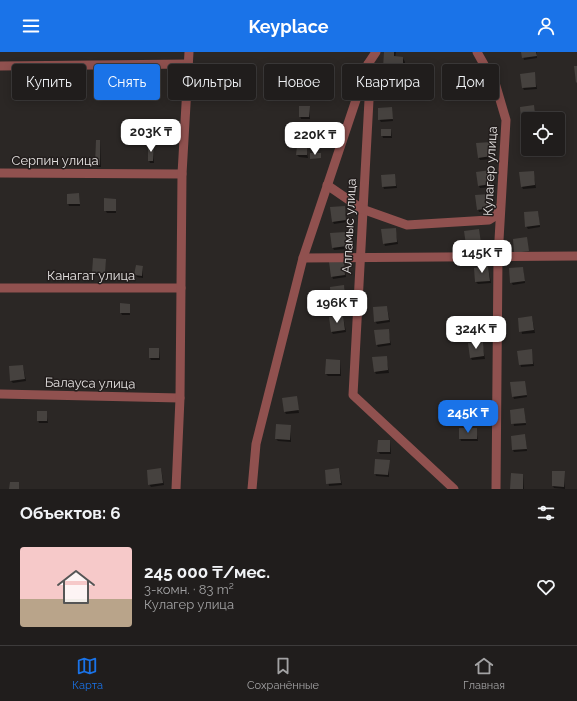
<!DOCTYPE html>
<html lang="ru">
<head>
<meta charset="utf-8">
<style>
  :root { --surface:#201d1c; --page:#282625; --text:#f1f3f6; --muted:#a2a2a3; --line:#3d3b3b; --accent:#1a73e8 }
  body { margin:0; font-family:Raleway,sans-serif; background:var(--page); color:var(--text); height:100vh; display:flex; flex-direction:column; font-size:15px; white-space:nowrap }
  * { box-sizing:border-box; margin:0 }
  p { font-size:13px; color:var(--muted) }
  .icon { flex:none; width:22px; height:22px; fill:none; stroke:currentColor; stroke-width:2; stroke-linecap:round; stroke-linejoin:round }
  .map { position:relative; height:437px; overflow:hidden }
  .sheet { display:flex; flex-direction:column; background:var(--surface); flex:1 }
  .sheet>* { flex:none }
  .banner { position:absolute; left:12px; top:12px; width:553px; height:36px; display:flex; gap:8px }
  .controls { position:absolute; left:521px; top:60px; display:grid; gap:8px }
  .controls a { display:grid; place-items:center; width:44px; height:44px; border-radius:4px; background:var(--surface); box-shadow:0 2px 10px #0003,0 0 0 1px var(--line); font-size:20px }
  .price { position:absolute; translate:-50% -34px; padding:0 9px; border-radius:8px; background:#fff; color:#222; font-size:13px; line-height:26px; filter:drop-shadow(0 1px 2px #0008) }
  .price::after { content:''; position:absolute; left:50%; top:24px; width:12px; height:9px; margin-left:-6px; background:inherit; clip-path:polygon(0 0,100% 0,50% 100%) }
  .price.selected { background:var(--accent); color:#fff }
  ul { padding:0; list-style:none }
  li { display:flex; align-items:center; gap:12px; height:100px; padding:0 20px }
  li span { display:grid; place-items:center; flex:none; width:112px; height:80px; border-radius:4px; color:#555 }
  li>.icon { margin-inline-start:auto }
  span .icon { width:48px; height:48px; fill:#fffc; stroke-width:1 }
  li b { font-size:17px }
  h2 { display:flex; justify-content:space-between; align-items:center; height:48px; padding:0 20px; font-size:17px }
  .tag { padding:0 14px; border-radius:4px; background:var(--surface); box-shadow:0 2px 10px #0003,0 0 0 1px var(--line); font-size:14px; line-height:36px }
  .tag.selected { background:var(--accent); color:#fff }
  header { display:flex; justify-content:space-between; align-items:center; height:52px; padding:0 20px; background:var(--accent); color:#fff; font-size:18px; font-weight:700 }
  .menu { display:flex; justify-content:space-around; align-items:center; height:56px; border-top:1px solid var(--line); background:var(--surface); font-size:11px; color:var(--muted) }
  .menu a { display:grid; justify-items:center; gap:2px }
  .menu .selected { color:var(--accent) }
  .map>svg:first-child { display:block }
</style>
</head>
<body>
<header><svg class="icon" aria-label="menu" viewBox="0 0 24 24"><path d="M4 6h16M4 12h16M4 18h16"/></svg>Keyplace<svg class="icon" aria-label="person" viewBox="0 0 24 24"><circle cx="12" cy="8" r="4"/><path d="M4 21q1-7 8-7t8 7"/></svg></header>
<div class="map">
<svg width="577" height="437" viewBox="0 0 577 437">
  <rect width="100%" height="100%" fill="#2b2725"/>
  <g fill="#0007">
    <polygon points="385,0 396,0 395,6 403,6 405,10 404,20 386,19 384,15"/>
    <polygon points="522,0 537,0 537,6 524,8"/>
    <polygon points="534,21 537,37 524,38 523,36"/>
    <polygon points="307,22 308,36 300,35 299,33"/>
    <polygon points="137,28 139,44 126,44 124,42"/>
    <polygon points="534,54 536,67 528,67 528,71 524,71 521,56"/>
    <polygon points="309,55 310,67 301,67 300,64"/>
    <polygon points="391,56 393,69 381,70 379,67"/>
    <polygon points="391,78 392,86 383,86 382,83"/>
    <polygon points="528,86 528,97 536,97 537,101 524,103 522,100"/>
    <polygon points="100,89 101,115 98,115 96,113"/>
    <polygon points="490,91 493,107 480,108 479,106"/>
    <polygon points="153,94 154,111 150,111 149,108"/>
    <polygon points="306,96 308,106 299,105 297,103"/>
    <polygon points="490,119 493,135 480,136 479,134"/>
    <polygon points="533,120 536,136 523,137 522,135"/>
    <polygon points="394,123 397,136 384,137 383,134"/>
    <polygon points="79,142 80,154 69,154 68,151"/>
    <polygon points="489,143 492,158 479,160 478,157"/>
    <polygon points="115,148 116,161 107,161 105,158"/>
    <polygon points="344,155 347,170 334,172 333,170"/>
    <polygon points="538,160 540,175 528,177 526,174"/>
    <polygon points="395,177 398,192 385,194 384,191"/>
    <polygon points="478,178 481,194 468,195 467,193"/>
    <polygon points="344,181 347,197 334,198 333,196"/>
    <polygon points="105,208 105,224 95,223 93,220"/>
    <polygon points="343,209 346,225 333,227 332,224"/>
    <polygon points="143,214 143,226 137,225 135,222"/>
    <polygon points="488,215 491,231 478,232 476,230"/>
    <polygon points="523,216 525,231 513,233 511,230"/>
    <polygon points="344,234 347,250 334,251 332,249"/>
    <polygon points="129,253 130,263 122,263 121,261"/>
    <polygon points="387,255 390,270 377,272 375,269"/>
    <polygon points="343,264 346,280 333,282 331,279"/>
    <polygon points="532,265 535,281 522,282 519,266"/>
    <polygon points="388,278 391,293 378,295 377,293"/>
    <polygon points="482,291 485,307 472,308 471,306"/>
    <polygon points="159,297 160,308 151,308 150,306"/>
    <polygon points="531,298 534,314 521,315 518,300"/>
    <polygon points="386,305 389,321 376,322 375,320"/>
    <polygon points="340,309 341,324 328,324 326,322"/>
    <polygon points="23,314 26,329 13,331 11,329"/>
    <polygon points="524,330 527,345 514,347 513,344"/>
    <polygon points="296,345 299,361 286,362 285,360"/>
    <polygon points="524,357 526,373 514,374 511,359"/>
    <polygon points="46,360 48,371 39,371 38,368"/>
    <polygon points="290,374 291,390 278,389 276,387"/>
    <polygon points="476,377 478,389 461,389 460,386"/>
    <polygon points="525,383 527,399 514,400 513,398"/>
    <polygon points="390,389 391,402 380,402 378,399"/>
    <polygon points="389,409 389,425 376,424 375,421"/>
    <polygon points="161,417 164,433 151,435 149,432"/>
    <polygon points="339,417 342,433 329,434 326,419"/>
    <polygon points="564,420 565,437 554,436 553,434"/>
    <polygon points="523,423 524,437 512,437"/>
  </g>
  <g fill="#46423f">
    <polygon points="384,0 394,0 394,4 403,5 403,17 383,16"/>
    <polygon points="521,0 536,0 537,4 522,6"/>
    <polygon points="574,14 577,14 577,30 576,31"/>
    <polygon points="298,20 307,21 307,34 298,33"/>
    <polygon points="535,20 536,35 522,36 520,22"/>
    <rect x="123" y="27" width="15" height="15"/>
    <polygon points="534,53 536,67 521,69 520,55"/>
    <polygon points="299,54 310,54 309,65 299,65"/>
    <polygon points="392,55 393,67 378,68 378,56"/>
    <rect x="381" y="77" width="10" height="7"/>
    <polygon points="528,85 528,97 536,97 536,99 522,101 520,86"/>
    <polygon points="96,88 100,88 100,113 95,113"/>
    <polygon points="491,90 492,104 478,106 476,91"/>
    <polygon points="148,93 154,93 153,109 148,109"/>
    <polygon points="297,94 307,95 307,103 296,103"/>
    <polygon points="310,101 321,101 321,106 310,107"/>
    <polygon points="491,118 492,132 478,134 476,120"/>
    <polygon points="534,119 535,133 521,135 519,120"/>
    <polygon points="395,122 396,134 382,135 381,123"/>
    <polygon points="79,141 80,152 67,152 67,142"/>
    <polygon points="490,142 491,156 477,158 475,143"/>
    <polygon points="104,146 116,147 116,159 104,159"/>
    <polygon points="345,154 346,168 332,170 330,155"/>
    <polygon points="538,159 540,173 525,175 524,160"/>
    <polygon points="396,176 397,190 383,192 381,177"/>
    <polygon points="479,177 481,191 466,193 464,179"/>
    <polygon points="345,180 347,194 332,196 330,181"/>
    <polygon points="527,185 529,199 514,201 513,187"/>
    <polygon points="93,206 106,207 105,221 92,221"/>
    <polygon points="344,208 345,223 331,225 329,210"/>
    <polygon points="136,213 143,214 142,224 134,223"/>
    <polygon points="488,214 490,229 475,230 474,216"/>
    <polygon points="523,215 525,229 510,231 509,216"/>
    <polygon points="344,233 346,248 331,249 330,235"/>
    <polygon points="120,251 130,252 130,261 120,261"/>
    <polygon points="387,254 389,268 374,270 373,255"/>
    <polygon points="343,263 345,278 331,280 329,265"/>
    <polygon points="532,264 534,278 519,280 518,266"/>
    <polygon points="389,277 390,291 376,293 374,278"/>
    <polygon points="483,290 484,304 470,306 468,291"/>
    <rect x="149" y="296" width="10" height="10"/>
    <polygon points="532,297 533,312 519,313 517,299"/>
    <polygon points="387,304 388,318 374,320 372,305"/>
    <polygon points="326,307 340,308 340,322 325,322"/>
    <polygon points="23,313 25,327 10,329 9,314"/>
    <polygon points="525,329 527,343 512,345 510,330"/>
    <polygon points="297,344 299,358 284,360 282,346"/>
    <polygon points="524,356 526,371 511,372 510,358"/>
    <rect x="37" y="359" width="10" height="10"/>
    <polygon points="276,372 291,373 290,388 275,387"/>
    <rect x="459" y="376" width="18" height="11"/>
    <polygon points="525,382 527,397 512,398 511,384"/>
    <polygon points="378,388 390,388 390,400 377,400"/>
    <polygon points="375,407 390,408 388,423 374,422"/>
    <polygon points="161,416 163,431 148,433 147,418"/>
    <polygon points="339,416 341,431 326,432 325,418"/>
    <polygon points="552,419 565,419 564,435 552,434"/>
    <polygon points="511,421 523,422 523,437 510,437"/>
    <polygon points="10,430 19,430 19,437 9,437"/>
  </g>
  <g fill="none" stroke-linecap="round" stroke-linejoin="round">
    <g stroke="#90514f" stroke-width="9">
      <polyline points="477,0 496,34 506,68 498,205 496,437"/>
      <polyline points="368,12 369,48 353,343 454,437"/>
      <polyline points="0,14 188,12"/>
      <polyline points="0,121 182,122"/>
      <polyline points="327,133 362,157 407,173 489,168 497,163 500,155"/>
      <polyline points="303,206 577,204"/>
      <polyline points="0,236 181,236"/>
      <polyline points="0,342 180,346"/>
      <polyline points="176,437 180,346 182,122 189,0"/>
      <polyline points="252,437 256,392 303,206 368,12 376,0"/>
    </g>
  </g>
  <g text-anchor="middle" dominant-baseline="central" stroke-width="3" stroke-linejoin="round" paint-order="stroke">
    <g font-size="13" fill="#e5e2e1" stroke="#221d1c">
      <text x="55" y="108">Серпин улица</text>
      <text transform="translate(490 119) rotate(-87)">Кулагер улица</text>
      <text transform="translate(349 174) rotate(-87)">Алпамыс улица</text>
      <text x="91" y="223">Канагат улица</text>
      <text transform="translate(90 331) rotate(1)">Балауса улица</text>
    </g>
  </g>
</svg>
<div class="controls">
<a><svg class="icon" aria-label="locate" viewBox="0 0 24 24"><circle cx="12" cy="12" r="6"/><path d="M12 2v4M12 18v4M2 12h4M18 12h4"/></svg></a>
</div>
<b class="price" style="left:151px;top:101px">203K ₸</b>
<b class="price" style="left:315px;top:104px">220K ₸</b>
<b class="price" style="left:482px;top:222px">145K ₸</b>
<b class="price" style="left:337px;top:272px">196K ₸</b>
<b class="price" style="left:476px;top:298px">324K ₸</b>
<b class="price selected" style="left:468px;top:382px">245K ₸</b>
<div class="banner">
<a class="tag">Купить</a>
<a class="tag selected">Снять</a>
<a class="tag">Фильтры</a>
<a class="tag">Новое</a>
<a class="tag">Квартира</a>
<a class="tag">Дом</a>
</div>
</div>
<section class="sheet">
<h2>Объектов: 6<svg class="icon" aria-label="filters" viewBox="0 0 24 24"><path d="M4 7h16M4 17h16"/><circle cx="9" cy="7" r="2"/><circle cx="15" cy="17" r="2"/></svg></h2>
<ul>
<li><span style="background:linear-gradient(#f6c9c9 65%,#b9a48a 0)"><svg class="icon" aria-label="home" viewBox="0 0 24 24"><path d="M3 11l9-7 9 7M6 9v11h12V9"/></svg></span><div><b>245 000 ₸/мес.</b><p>3-комн. · 83 m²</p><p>Кулагер улица</p></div><svg class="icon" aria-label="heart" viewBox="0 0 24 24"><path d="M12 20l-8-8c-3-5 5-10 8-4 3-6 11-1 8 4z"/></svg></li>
</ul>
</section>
<nav class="menu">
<a class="selected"><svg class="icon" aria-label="map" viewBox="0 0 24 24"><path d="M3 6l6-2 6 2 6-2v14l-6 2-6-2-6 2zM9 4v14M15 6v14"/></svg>Карта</a>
<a><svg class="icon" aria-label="saved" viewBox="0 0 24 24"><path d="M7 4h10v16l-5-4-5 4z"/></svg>Сохранённые</a>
<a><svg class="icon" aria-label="home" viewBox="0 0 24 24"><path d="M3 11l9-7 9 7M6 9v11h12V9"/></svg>Главная</a>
</nav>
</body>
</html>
